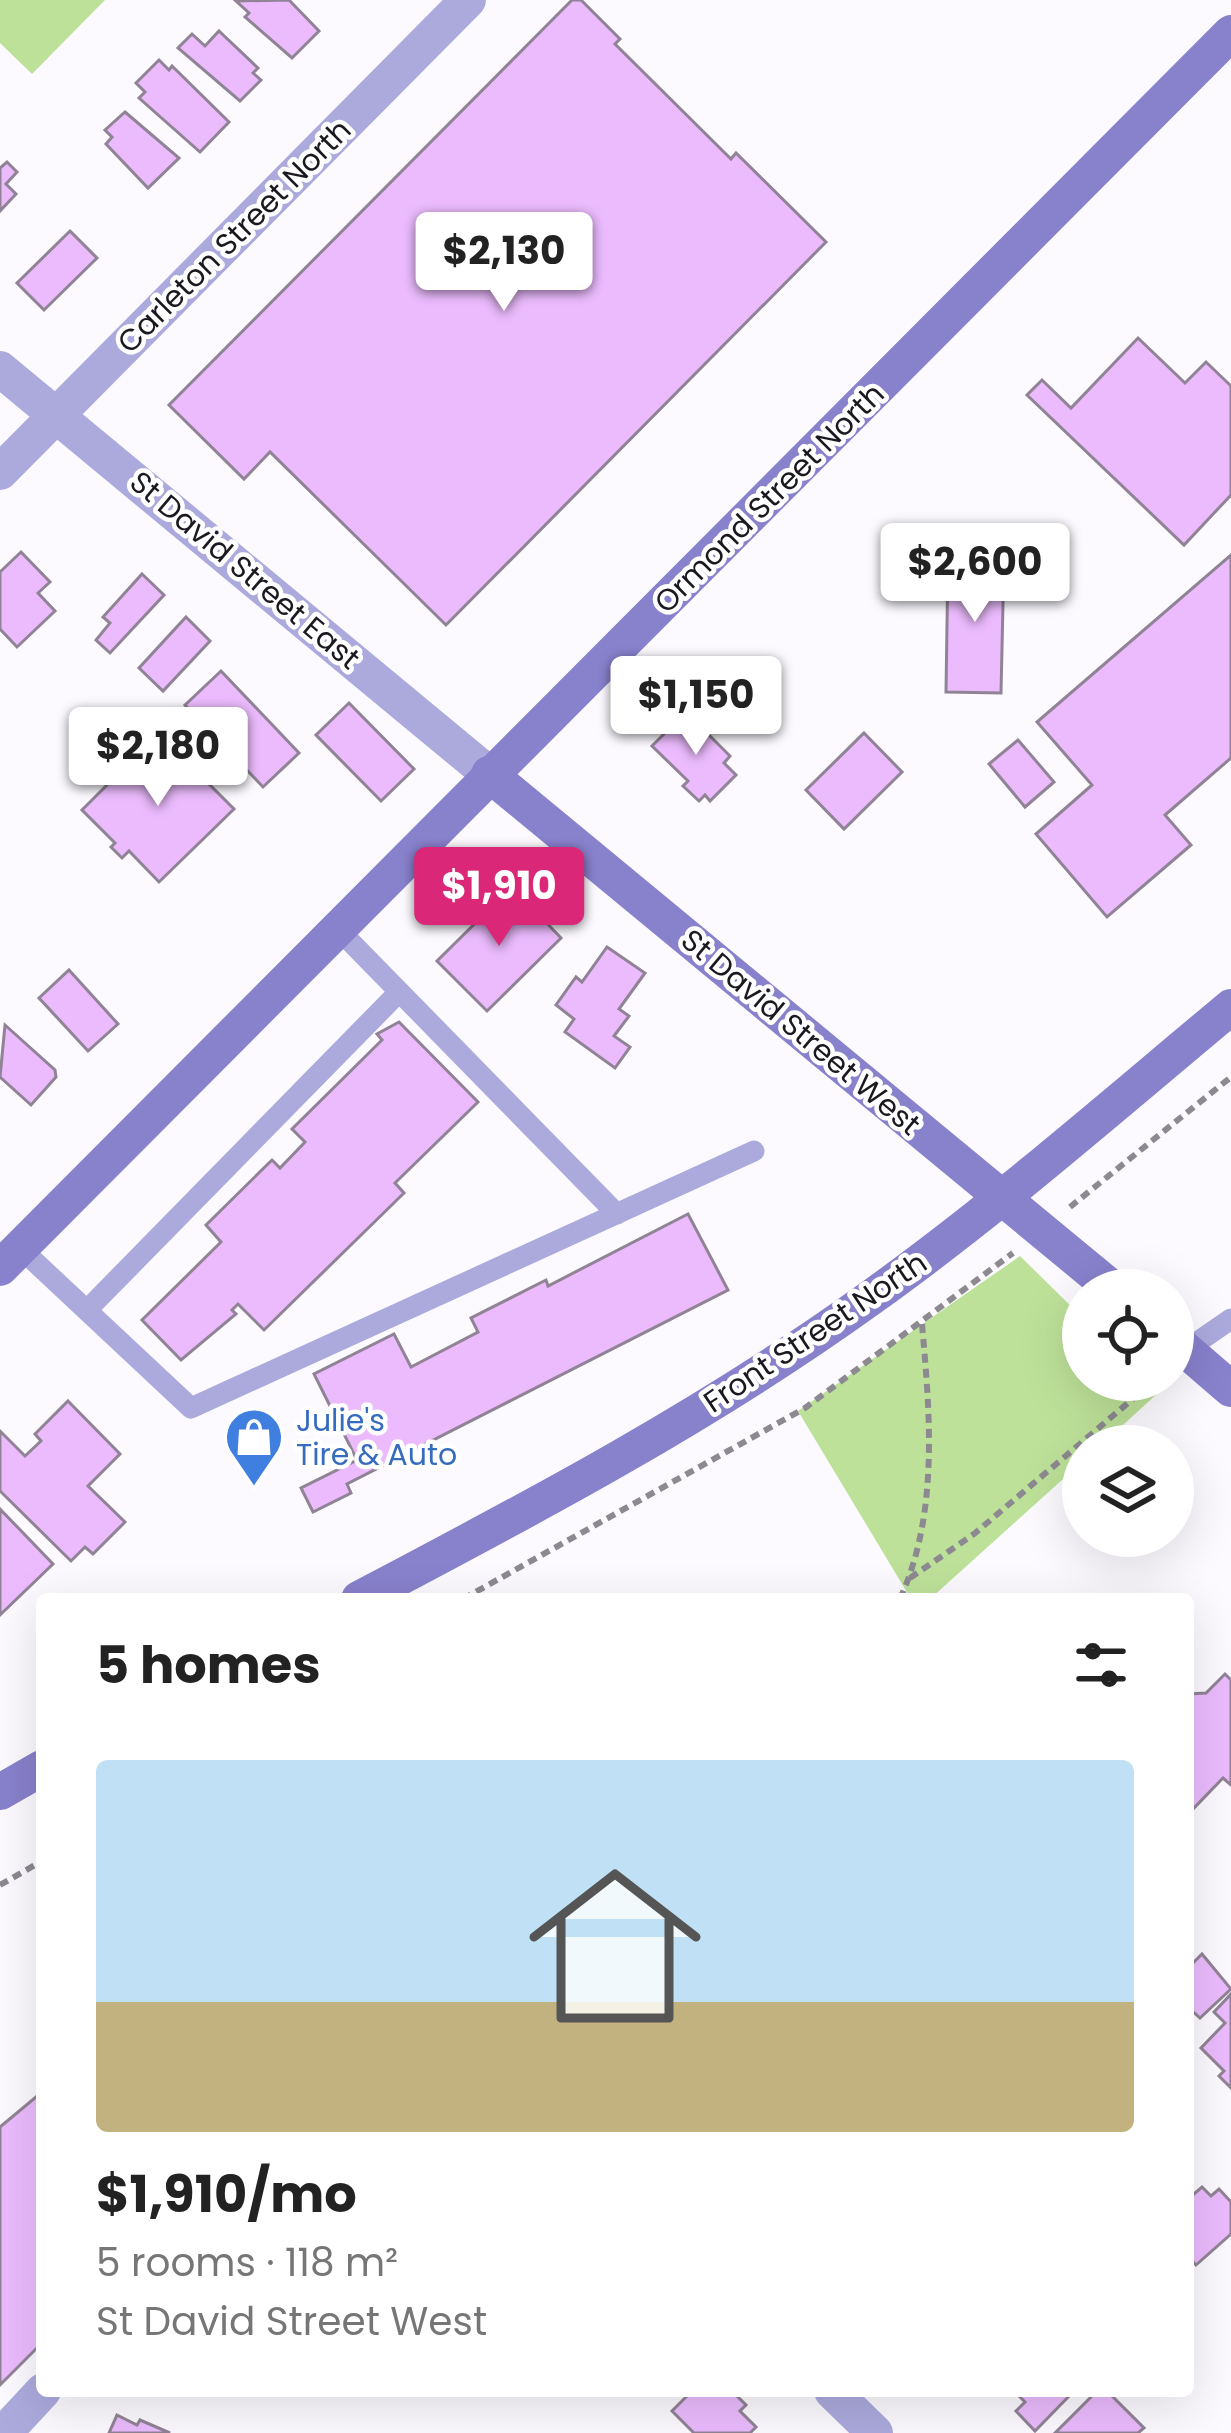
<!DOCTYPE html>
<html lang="en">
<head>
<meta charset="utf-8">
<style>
  :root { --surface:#fff; --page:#f2f2f2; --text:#222; --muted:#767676; --accent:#db2777 }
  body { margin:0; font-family:Poppins,sans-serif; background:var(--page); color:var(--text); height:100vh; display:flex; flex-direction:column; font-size:45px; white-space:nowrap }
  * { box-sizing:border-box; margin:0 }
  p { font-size:39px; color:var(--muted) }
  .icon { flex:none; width:66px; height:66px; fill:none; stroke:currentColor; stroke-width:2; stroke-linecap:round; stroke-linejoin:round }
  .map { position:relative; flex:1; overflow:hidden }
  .drawer { position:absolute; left:36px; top:1593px; width:1158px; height:804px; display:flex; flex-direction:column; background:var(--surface); border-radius:12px; box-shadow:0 12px 48px #0002 }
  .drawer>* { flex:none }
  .controls { position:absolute; left:1062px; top:1269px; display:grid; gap:24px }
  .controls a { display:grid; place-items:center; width:132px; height:132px; border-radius:50%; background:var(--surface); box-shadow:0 12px 48px #0002; font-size:60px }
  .price { position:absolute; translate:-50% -102px; padding:0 27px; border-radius:12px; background:#fff; color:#222; font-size:39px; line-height:78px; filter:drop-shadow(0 3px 6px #0008) }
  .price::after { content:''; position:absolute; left:50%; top:72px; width:36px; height:27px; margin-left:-18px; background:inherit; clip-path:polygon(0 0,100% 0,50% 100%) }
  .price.active { background:var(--accent); color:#fff }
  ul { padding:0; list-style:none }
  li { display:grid; align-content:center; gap:24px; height:636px; padding:0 60px }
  li span { display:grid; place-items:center; height:372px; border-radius:12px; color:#555 }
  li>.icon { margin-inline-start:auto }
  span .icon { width:216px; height:216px; fill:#fffc; stroke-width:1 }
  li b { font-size:51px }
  h2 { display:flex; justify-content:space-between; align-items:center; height:144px; padding:0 60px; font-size:51px }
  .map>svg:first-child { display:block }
</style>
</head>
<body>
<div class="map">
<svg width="1231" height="2433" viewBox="0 0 1231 2433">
  <rect width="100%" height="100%" fill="#fcfaff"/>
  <g fill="#bde199">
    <polygon points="0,0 105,0 32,74 0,43"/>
    <polygon points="1020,1256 1083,1318 1083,1380 1145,1380 1158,1393 1100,1446 1083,1446 1083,1461 930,1599 911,1599 798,1411"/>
  </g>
  <g fill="#ebbbfd" stroke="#908395" stroke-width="3">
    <polygon points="289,0 319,31 292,58 245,17 249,13 236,1"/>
    <polygon points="572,0 581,0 620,39 615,44 731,159 736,153 826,242 446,625 270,452 244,479 169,405"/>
    <polygon points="219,31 258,68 253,73 261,80 240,101 178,48 192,34 205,46"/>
    <polygon points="159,60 169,70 172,66 229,122 200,152 139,98 145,92 136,83"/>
    <polygon points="125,112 179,158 148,188 106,144 112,137 105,130"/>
    <polygon points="7,162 17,172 6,184 16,194 0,211 0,168"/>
    <polygon points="70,231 97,258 44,310 17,283"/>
    <polygon points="1138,338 1185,383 1206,362 1231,386 1231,495 1184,545 1027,395 1042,380 1071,408"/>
    <polygon points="21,552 50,582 38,593 55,611 17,647 0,629 0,572"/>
    <polygon points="1231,555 1231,758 1165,815 1191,845 1107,917 1036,834 1092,785 1037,722"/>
    <polygon points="948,558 1004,559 1001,693 946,692"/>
    <polygon points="142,574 164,595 110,653 96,640 110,623 103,617"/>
    <polygon points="186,617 210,641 163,691 139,668"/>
    <polygon points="221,671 299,753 263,787 185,705"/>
    <polygon points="349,703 414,769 381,801 316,735"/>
    <polygon points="686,712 730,756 724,763 736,775 710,801 705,795 699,801 683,786 688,781 652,746"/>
    <polygon points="864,733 902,772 844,829 806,790"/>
    <polygon points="157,735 186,765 193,758 203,770 199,774 234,809 159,882 129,851 122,858 111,847 115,843 82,810"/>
    <polygon points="1018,740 1054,782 1025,807 989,764"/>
    <polygon points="512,887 561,938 487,1011 437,961"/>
    <polygon points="607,947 645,973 619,1009 629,1016 614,1036 630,1047 615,1068 565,1032 574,1019 556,1005 576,977 582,982"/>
    <polygon points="69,970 118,1024 88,1051 39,998"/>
    <polygon points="399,1022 478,1102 395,1183 404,1193 264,1330 238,1304 232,1310 236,1314 181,1360 142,1320 221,1242 206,1225 272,1160 280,1168 305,1142 292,1129 382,1040 377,1034"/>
    <polygon points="5,1025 55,1070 56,1077 31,1105 0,1077"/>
    <polygon points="688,1214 728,1290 347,1484 351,1493 313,1512 301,1488 357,1460 314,1374 394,1334 411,1367 478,1332 471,1318 546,1280 548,1286"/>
    <polygon points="68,1401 120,1454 88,1486 125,1522 93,1554 85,1547 71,1561 0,1491 0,1431 25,1456 41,1441 35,1434"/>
    <polygon points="0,1509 53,1564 0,1615"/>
    <polygon points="1225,1674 1231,1680 1231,1785 1223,1778 1193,1809 1188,1804 1188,1694 1206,1693"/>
    <polygon points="1202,1954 1231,1989 1200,2018 1188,2007 1188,1968"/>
    <polygon points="1231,1994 1231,2088 1219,2076 1224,2071 1201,2048 1225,2023 1214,2012"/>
    <polygon points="42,2092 42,2343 0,2385 0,2127"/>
    <polygon points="1202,2187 1211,2196 1219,2189 1231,2202 1231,2234 1196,2265 1188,2256 1188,2199"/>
    <polygon points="692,2391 732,2391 746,2405 740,2411 756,2427 750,2433 694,2433 672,2411"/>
    <polygon points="1014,2391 1074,2391 1035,2431 1016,2411 1025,2402"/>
    <polygon points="1097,2391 1107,2391 1144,2428 1138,2433 1055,2433"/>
    <polygon points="117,2415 137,2425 140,2420 170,2433 109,2433"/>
  </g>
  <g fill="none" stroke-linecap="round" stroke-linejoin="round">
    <g stroke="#8c8a90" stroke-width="6" stroke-dasharray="9 6" stroke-linecap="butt">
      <polyline points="1070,1207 1231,1077"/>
      <polyline points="910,1578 974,1534 1155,1380"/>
      <polyline points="463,1599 805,1408 1013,1253"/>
      <path d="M900 1599C939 1513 930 1415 922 1324"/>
      <polyline points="0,1885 42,1861"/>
    </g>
    <g stroke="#acaadd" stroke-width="21">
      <polyline points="337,928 617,1214"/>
      <polyline points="20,1248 191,1408 754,1151"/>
      <polyline points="87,1310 399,992"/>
      <polyline points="1186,1350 1231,1319"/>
    </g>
    <g stroke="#acaadd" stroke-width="36">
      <polyline points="0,369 489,774"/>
      <polyline points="0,472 468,0"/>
      <polyline points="832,2391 875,2433"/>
      <polyline points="4,2433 43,2391"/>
    </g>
    <g stroke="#8881cc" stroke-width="36">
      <polyline points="489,774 1114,1290"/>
      <polyline points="0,1268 1231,33"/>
      <polyline points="1173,1339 1231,1389"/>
      <path d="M359 1599C534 1507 708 1415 869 1299 995 1209 1112 1106 1231 1007"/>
      <polyline points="0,1792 42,1768"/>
    </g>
  </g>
  <defs>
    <symbol id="shop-pin" viewBox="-11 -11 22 30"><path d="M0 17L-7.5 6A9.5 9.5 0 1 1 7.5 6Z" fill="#3f7fe0" stroke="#fff"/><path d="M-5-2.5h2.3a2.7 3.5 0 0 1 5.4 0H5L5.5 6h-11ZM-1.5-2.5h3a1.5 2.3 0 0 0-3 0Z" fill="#fff"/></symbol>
  </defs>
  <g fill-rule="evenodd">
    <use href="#shop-pin" x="221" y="1404" width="66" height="90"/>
  </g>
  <g text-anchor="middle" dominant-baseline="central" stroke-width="9" stroke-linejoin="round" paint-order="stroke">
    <g font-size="30" fill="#1b181f" stroke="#fff">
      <text transform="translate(234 236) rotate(-45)">Carleton Street North</text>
      <text transform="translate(769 498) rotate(-45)">Ormond Street North</text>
      <text transform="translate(245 570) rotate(40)">St David Street East</text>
      <text transform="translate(801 1032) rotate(40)">St David Street West</text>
      <text transform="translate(815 1332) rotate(-34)">Front Street North</text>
    </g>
    <g font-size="30" fill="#366cbe" stroke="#fff" text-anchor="start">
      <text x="296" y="1420">Julie's<tspan x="296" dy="34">Tire &amp; Auto</tspan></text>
    </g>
  </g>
</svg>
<div class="controls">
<a><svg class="icon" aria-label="locate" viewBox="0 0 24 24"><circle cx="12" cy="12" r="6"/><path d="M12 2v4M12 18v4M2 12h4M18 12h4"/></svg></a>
<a><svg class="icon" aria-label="layers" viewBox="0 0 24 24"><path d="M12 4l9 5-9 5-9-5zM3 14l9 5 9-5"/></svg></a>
</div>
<b class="price" style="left:504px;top:314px">$2,130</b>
<b class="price" style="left:975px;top:625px">$2,600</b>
<b class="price" style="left:696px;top:758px">$1,150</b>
<b class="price" style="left:158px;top:809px">$2,180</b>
<b class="price active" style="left:499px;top:949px">$1,910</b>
<section class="drawer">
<h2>5 homes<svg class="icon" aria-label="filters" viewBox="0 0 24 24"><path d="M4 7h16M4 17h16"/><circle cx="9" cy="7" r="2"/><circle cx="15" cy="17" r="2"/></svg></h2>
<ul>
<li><span style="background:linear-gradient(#bfe0f5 65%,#c2b280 0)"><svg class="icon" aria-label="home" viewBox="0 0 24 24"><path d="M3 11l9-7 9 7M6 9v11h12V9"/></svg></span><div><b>$1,910/mo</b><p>5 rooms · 118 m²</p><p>St David Street West</p></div></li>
</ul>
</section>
</div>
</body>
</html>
